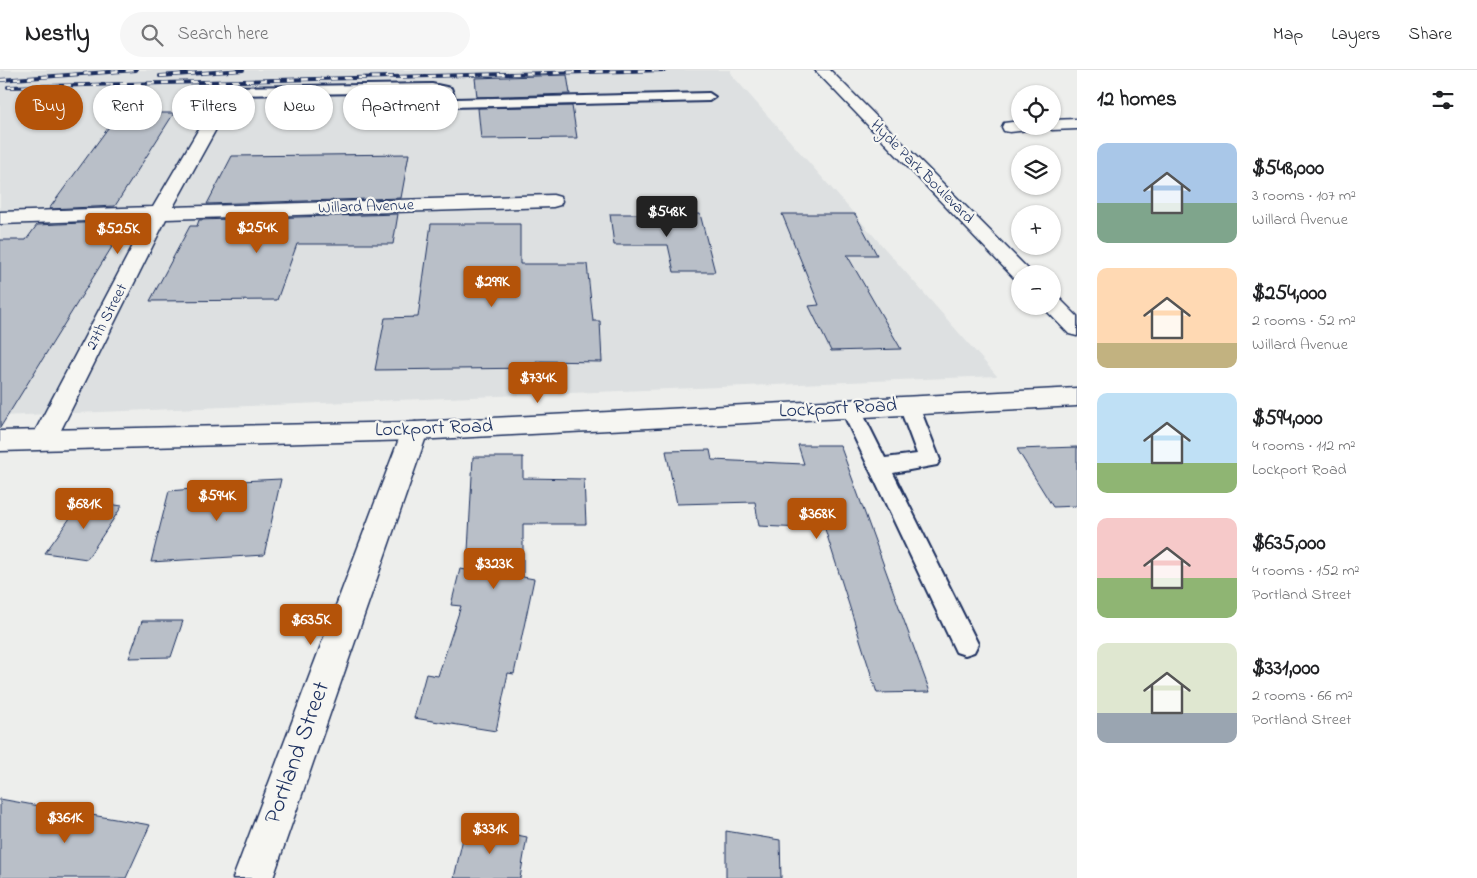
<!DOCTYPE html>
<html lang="en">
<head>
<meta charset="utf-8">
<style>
  :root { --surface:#fff; --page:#f6f6f6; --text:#202124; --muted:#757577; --line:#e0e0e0; --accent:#b45309 }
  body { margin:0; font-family:"Indie Flower",sans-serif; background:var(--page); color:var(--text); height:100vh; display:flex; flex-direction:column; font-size:19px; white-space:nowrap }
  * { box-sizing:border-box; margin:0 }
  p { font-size:16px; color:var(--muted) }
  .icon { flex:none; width:28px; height:28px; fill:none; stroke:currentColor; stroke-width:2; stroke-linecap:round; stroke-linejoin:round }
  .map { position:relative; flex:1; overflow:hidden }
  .panel { display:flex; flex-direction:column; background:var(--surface); width:400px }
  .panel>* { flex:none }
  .hud { position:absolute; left:15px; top:15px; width:475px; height:45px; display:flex; gap:10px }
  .tools { position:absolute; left:1011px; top:15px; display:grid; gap:10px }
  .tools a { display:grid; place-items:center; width:50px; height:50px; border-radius:50%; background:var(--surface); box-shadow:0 1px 4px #0004; font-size:25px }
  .price { position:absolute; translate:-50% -42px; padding:0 11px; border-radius:5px; background:var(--accent); color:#fff; font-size:16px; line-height:32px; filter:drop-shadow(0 1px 2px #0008) }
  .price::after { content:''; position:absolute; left:50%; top:30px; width:15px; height:11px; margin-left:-8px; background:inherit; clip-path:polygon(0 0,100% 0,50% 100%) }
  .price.active { background:#222; color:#fff }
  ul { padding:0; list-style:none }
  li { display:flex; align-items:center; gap:15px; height:125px; padding:0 20px }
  li span { display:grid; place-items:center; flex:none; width:140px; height:100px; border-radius:10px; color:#555 }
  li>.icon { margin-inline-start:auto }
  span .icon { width:60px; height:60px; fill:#fffc; stroke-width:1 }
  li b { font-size:21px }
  h2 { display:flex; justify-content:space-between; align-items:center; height:60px; padding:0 20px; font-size:21px }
  .pill { padding:0 18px; border-radius:22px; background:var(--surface); box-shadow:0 1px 4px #0004; font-size:18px; line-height:45px }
  .pill.active { background:var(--accent); color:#fff }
  header { display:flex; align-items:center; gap:30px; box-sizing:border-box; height:70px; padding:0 25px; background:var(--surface); border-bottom:1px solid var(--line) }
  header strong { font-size:24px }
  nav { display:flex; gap:28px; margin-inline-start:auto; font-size:18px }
  .search { width:350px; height:45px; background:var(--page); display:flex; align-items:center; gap:12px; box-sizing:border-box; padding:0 18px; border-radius:28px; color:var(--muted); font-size:19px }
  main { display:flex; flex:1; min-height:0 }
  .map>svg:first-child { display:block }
</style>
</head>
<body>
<header>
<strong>Nestly</strong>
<div class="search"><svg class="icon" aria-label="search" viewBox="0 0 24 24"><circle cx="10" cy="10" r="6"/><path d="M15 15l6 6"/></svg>Search here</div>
<nav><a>Map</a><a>Layers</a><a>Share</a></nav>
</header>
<main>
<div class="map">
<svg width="1077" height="808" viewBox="0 0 1077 808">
  <rect width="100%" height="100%" fill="#edeeec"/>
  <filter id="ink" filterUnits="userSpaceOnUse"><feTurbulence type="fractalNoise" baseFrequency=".02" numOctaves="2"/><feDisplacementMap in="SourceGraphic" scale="10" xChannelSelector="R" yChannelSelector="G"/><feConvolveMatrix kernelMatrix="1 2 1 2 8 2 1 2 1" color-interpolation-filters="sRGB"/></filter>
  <g filter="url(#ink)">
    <polygon fill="#dde0e1" points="0,0 731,0 731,4 997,306 0,346"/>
    <g fill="#b9bfc8" stroke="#1b2f5e">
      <polygon points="567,5 570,24 477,27 475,8"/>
      <polygon points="572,36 577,68 481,69 478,38"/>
      <polygon points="119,43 174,43 115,136 49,139"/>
      <polygon points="409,84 401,128 207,134 232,86"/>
      <polygon points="398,144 393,174 297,174 277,230 150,231 190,156 197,156 199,150"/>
      <polygon points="610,144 700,144 715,202 674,202 668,175 614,175"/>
      <polygon points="782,144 855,144 877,185 847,185 901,279 831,281 809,236 819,235"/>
      <polygon points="105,152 100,160 123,159 0,358 0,170 26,170 37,155"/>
      <polygon points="431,154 520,154 520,194 587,194 593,251 600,251 602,292 536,291 536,298 375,300 385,248 418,247"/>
      <polygon points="798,375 840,375 930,622 877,623 825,459 759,456 755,432 677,434 666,381 710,380 712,390 804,394"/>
      <polygon points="1077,377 1077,436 1053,437 1017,379"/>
      <polygon points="473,387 523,387 523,408 584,409 586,454 523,454 523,507 534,509 514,604 508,603 496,661 414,648 426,604 438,606 461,536 451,535 460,499 467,500"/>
      <polygon points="281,409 264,485 151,492 169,421 239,415 240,411"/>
      <polygon points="83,430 122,436 87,489 45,483"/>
      <polygon points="142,551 183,551 171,587 129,588"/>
      <polygon points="0,729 45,737 150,755 126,808 0,808"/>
      <polygon points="466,755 527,767 520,808 454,808"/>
      <polygon points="726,761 780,770 781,808 726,808"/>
    </g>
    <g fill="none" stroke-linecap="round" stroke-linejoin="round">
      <defs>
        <g id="lane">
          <polygon points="432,14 451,18 455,29 709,23 715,27 709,31 450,37 444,33 442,24 432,22 229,25 223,21 229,17"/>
          <polygon points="909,329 916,331 919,336 940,390 937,395 893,403 978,574 974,582 965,585 956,582 841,339 844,334 851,332 858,334 885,388 917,384 899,336 902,331"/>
        </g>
        <g id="street">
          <polygon points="229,16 234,18 237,21 173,137 553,125 560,127 562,131 560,135 553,137 166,149 53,376 44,379 35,376 31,369 147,149 0,154 0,142 153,137 221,21 224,18"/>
          <polygon points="1077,49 1077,59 1052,60 1045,56 1052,56 1052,50"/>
          <polygon points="1020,51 1020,56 1030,56 1028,60 1010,62 1004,61 1002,57 1004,53"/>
          <polygon points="415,352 424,354 428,361 273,808 233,808 402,361 406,354"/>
        </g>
        <g id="secondary">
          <polygon points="815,0 830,0 1033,204 1020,204 1020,210 1015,209"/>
          <polygon points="1052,227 1060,229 1077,246 1077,266 1069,264 1042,236 1052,236"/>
          <polygon points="1077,318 1077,336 415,370 0,381 0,361 415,352"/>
        </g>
      </defs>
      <use href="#lane" stroke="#1b2f5e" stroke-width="4"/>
      <use href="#street" stroke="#1b2f5e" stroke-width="3"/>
      <use href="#secondary" stroke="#1b2f5e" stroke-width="3"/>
      <use href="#lane" fill="#f6f6f2" fill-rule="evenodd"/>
      <use href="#street" fill="#f6f6f2" fill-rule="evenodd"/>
      <use href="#secondary" fill="#f6f6f2" fill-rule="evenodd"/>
      <defs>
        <g id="rail">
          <polyline points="160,6 243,0"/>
          <polyline points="0,10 136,0"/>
          <polyline points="8,17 665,0"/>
        </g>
      </defs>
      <use href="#rail" stroke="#1b2f5e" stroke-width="4"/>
      <use href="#rail" stroke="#f6f6f2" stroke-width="2.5" stroke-dasharray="7" stroke-linecap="butt"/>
    </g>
  </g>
  <g text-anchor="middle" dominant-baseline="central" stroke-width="4.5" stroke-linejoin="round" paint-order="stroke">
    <g font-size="16" fill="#1b2f5e" stroke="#f6f6f2">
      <text transform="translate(922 102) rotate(45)">Hyde Park Boulevard</text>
      <text transform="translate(366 137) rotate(-2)">Willard Avenue</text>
      <text transform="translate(107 247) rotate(-63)">27th Street</text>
    </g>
    <g font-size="20" fill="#1b2f5e" stroke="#f6f6f2">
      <text transform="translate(838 339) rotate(-3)">Lockport Road</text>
      <text transform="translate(434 359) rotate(-2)">Lockport Road</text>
    </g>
    <g font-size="24" fill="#1b2f5e" stroke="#f6f6f2">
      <text transform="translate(298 683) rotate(-70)">Portland Street</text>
    </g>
  </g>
</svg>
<div class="tools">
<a><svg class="icon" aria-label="locate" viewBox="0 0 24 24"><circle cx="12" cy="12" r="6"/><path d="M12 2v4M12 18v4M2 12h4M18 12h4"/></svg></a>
<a><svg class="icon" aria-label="layers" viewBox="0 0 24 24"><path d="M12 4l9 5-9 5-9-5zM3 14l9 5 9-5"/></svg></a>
<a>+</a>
<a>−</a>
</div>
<b class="price active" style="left:667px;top:168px">$548K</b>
<b class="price" style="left:257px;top:184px">$254K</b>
<b class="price" style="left:118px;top:185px">$525K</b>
<b class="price" style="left:492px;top:238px">$299K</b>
<b class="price" style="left:538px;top:334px">$734K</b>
<b class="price" style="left:217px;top:452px">$594K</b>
<b class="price" style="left:84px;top:460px">$681K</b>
<b class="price" style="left:817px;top:470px">$368K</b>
<b class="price" style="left:494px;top:520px">$323K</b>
<b class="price" style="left:311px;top:576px">$635K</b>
<b class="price" style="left:65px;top:774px">$361K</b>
<b class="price" style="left:490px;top:785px">$331K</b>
<div class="hud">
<a class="pill active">Buy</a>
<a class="pill">Rent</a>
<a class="pill">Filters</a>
<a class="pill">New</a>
<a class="pill">Apartment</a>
</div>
</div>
<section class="panel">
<h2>12 homes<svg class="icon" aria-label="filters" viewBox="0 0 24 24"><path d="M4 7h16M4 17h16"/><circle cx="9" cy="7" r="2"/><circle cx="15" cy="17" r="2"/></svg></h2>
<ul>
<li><span style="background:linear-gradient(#a9c7e8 60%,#7fa58c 0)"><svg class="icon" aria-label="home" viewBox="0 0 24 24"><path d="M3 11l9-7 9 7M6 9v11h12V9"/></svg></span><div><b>$548,000</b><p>3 rooms · 107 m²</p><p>Willard Avenue</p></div></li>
<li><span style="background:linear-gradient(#ffd9b3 75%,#c2b280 0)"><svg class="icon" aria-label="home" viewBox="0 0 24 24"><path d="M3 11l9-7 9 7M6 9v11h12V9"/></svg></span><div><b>$254,000</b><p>2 rooms · 52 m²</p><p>Willard Avenue</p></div></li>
<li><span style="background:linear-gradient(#bfe0f5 70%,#8fb573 0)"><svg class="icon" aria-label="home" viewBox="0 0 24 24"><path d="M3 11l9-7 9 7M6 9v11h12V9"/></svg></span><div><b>$594,000</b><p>4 rooms · 112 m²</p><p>Lockport Road</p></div></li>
<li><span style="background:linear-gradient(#f6c9c9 60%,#8fb573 0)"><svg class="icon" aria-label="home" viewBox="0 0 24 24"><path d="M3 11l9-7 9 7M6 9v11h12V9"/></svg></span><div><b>$635,000</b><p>4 rooms · 152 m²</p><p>Portland Street</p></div></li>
<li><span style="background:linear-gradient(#dfe7d0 70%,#9aa5b1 0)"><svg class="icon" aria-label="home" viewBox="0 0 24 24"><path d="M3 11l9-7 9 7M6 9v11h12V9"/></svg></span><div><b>$331,000</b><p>2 rooms · 66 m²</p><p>Portland Street</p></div></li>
</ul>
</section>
</main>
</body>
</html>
